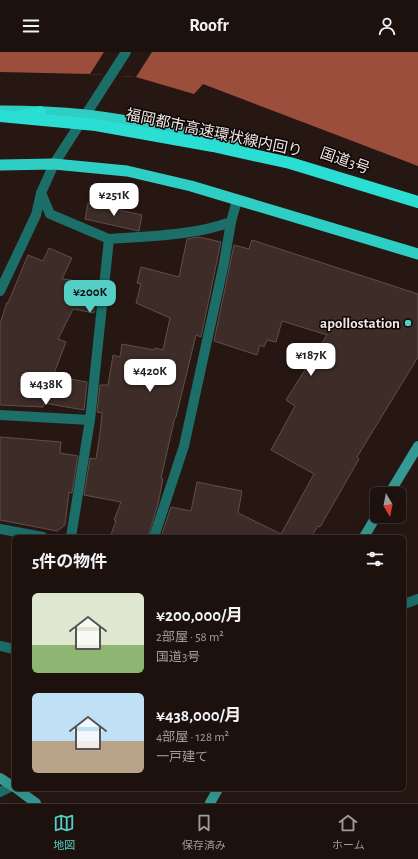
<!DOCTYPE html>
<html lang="ja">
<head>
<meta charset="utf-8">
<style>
  :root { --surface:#1d110e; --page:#251a17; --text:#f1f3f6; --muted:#a09d9e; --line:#3b312e; --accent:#55cec5 }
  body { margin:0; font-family:"Alegreya Sans","Noto Sans JP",sans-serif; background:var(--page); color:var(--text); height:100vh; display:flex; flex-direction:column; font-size:15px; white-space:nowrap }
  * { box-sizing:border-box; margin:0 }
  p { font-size:13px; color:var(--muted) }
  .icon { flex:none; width:22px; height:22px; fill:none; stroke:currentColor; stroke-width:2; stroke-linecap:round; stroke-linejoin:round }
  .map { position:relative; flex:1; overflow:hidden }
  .panel { position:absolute; left:12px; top:483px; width:394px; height:256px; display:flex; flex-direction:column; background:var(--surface); border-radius:6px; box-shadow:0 4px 16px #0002,0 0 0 1px var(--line) }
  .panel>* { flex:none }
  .needle { width:26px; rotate:170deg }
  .fabs { position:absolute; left:370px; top:435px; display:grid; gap:8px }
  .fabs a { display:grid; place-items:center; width:36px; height:36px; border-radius:6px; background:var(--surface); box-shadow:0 4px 16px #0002,0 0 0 1px var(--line); font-size:20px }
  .price { position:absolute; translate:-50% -34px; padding:0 9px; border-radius:8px; background:#fff; color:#222; font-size:13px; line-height:26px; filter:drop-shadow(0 1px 2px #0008) }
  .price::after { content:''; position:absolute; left:50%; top:24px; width:12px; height:9px; margin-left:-6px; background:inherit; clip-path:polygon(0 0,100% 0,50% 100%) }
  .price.selected { background:var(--accent); color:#111 }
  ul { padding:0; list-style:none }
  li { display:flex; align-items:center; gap:12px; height:100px; padding:0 20px }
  li span { display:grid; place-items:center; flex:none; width:112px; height:80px; border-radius:6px; color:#555 }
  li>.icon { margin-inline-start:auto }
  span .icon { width:48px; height:48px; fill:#fffc; stroke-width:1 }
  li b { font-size:17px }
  h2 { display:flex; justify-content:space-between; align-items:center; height:48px; padding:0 20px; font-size:17px }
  header { display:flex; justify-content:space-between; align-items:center; height:52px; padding:0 20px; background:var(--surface); font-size:18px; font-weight:700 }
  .menu { display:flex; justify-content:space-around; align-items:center; height:56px; border-top:1px solid var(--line); background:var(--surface); font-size:11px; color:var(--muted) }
  .menu a { display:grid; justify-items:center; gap:2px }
  .menu .selected { color:var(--accent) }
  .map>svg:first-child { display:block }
</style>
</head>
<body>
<header><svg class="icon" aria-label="menu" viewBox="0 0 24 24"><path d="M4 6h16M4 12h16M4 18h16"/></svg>Roofr<svg class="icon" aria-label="person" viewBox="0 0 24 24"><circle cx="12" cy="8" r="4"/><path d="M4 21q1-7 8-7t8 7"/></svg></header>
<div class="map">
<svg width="418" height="751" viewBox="0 0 418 751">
  <rect width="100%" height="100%" fill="#271713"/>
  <polygon fill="#9c4e3c" points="0,0 418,0 418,114 203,32 194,42 136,25 90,22 0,20"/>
  <polygon fill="#271713" points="104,0 152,0 136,25 90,22"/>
  <g fill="#3d2c27" stroke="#614e49">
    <polygon points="88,151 142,163 139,179 85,167"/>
    <polygon points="199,185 221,190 201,285 196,283 176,365 175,365 161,426 163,427 158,452 148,485 110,485 116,469 114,468 121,450 84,443 90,406 96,407 100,381 102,361 97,360 100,333 108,333 113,303 120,305 122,292 154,298 155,296 163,298 170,266 136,251 141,232 137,231 141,215 179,225 187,187"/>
    <polygon points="252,188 418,242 418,305 357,405 359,407 320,475 318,474 311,485 161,485 171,455 191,459 197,430 242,439 238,461 281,482 314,422 271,398 295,354 286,348 327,283 282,269 276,290 267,288 264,295 260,293 257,303 214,289 234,193 249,197"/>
    <polygon points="49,196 72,206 62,227 96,231 94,261 73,257 58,287 66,290 53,324 87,330 84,358 44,351 43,355 0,353 0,272 7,250 8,251 28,203 43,209"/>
    <polygon points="0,385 61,390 60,401 78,404 72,441 69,440 65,473 57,479 0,468"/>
  </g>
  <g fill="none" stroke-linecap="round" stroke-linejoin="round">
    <g stroke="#1c6e69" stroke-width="10">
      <polyline points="41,141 50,162 109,187"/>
      <polyline points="0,239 36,163 41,141 54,112 126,0"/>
      <polyline points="0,363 90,368"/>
      <polyline points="0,477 43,485"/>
      <path d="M71 485 90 368 109 187C149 184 192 184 231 170L237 148"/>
      <polyline points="154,485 184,394 224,211 231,170"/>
      <polyline points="404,552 418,547"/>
      <polyline points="0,594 14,597"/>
    </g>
    <polyline stroke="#1c6e69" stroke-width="10" points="0,740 12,734"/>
    <g stroke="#359a93" stroke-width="10">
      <polyline points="389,442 418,394"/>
      <polyline points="364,485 377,463"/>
      <polyline points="0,726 14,735"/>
      <polyline points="17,737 36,751"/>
      <polyline points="210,751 218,737"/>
    </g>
    <g stroke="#2ecec4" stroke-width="11">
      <path d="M0 59C29 59 57 60 86 63 136 69 187 80 236 94"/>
      <polyline points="0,113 54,112 127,119 191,134 418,202"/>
    </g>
    <polyline stroke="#2aded4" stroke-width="12" points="17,65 40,60"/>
    <polyline stroke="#2aded4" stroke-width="12" points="0,64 96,73 213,94 290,111 418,150"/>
  </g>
  <circle fill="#55cec5" stroke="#0b0504" stroke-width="1.5" cx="408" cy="271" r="4"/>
  <g text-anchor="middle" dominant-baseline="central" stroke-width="3" stroke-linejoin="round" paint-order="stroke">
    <g font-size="15" fill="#f0e5e2" stroke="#0b0504">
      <text transform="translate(214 81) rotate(12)">福岡都市高速環状線内回り</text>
      <text transform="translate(345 109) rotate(19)">国道3号</text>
    </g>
    <g font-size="15" font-weight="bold" fill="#f0e5e2" stroke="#0b0504" text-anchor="end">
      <text x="400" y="271">apollostation</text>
    </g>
  </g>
</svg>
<div class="fabs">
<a><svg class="needle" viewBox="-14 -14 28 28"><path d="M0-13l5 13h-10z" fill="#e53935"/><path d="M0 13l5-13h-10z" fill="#a09d9e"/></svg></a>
</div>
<b class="price" style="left:114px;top:165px">¥251K</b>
<b class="price selected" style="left:90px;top:262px">¥200K</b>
<b class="price" style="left:311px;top:325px">¥187K</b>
<b class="price" style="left:150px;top:341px">¥420K</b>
<b class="price" style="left:46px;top:354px">¥438K</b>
<section class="panel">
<h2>5件の物件<svg class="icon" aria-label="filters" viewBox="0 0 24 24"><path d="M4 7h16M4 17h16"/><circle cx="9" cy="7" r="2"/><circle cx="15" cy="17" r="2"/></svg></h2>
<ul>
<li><span style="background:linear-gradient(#dfe7d0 65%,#8fb573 0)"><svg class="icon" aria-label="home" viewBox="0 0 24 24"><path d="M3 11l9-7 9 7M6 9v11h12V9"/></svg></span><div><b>¥200,000/月</b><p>2部屋 · 58 m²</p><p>国道3号</p></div></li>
<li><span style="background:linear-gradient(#bfe0f5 60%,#b9a48a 0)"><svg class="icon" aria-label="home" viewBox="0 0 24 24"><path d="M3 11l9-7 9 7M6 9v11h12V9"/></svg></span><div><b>¥438,000/月</b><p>4部屋 · 128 m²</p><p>一戸建て</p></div></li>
</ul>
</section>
</div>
<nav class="menu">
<a class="selected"><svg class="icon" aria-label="map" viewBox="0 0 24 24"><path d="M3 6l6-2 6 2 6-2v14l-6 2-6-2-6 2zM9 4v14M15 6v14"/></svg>地図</a>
<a><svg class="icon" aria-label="saved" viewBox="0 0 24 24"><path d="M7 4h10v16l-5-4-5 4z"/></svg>保存済み</a>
<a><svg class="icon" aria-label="home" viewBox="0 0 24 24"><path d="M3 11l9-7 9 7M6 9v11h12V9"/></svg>ホーム</a>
</nav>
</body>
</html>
